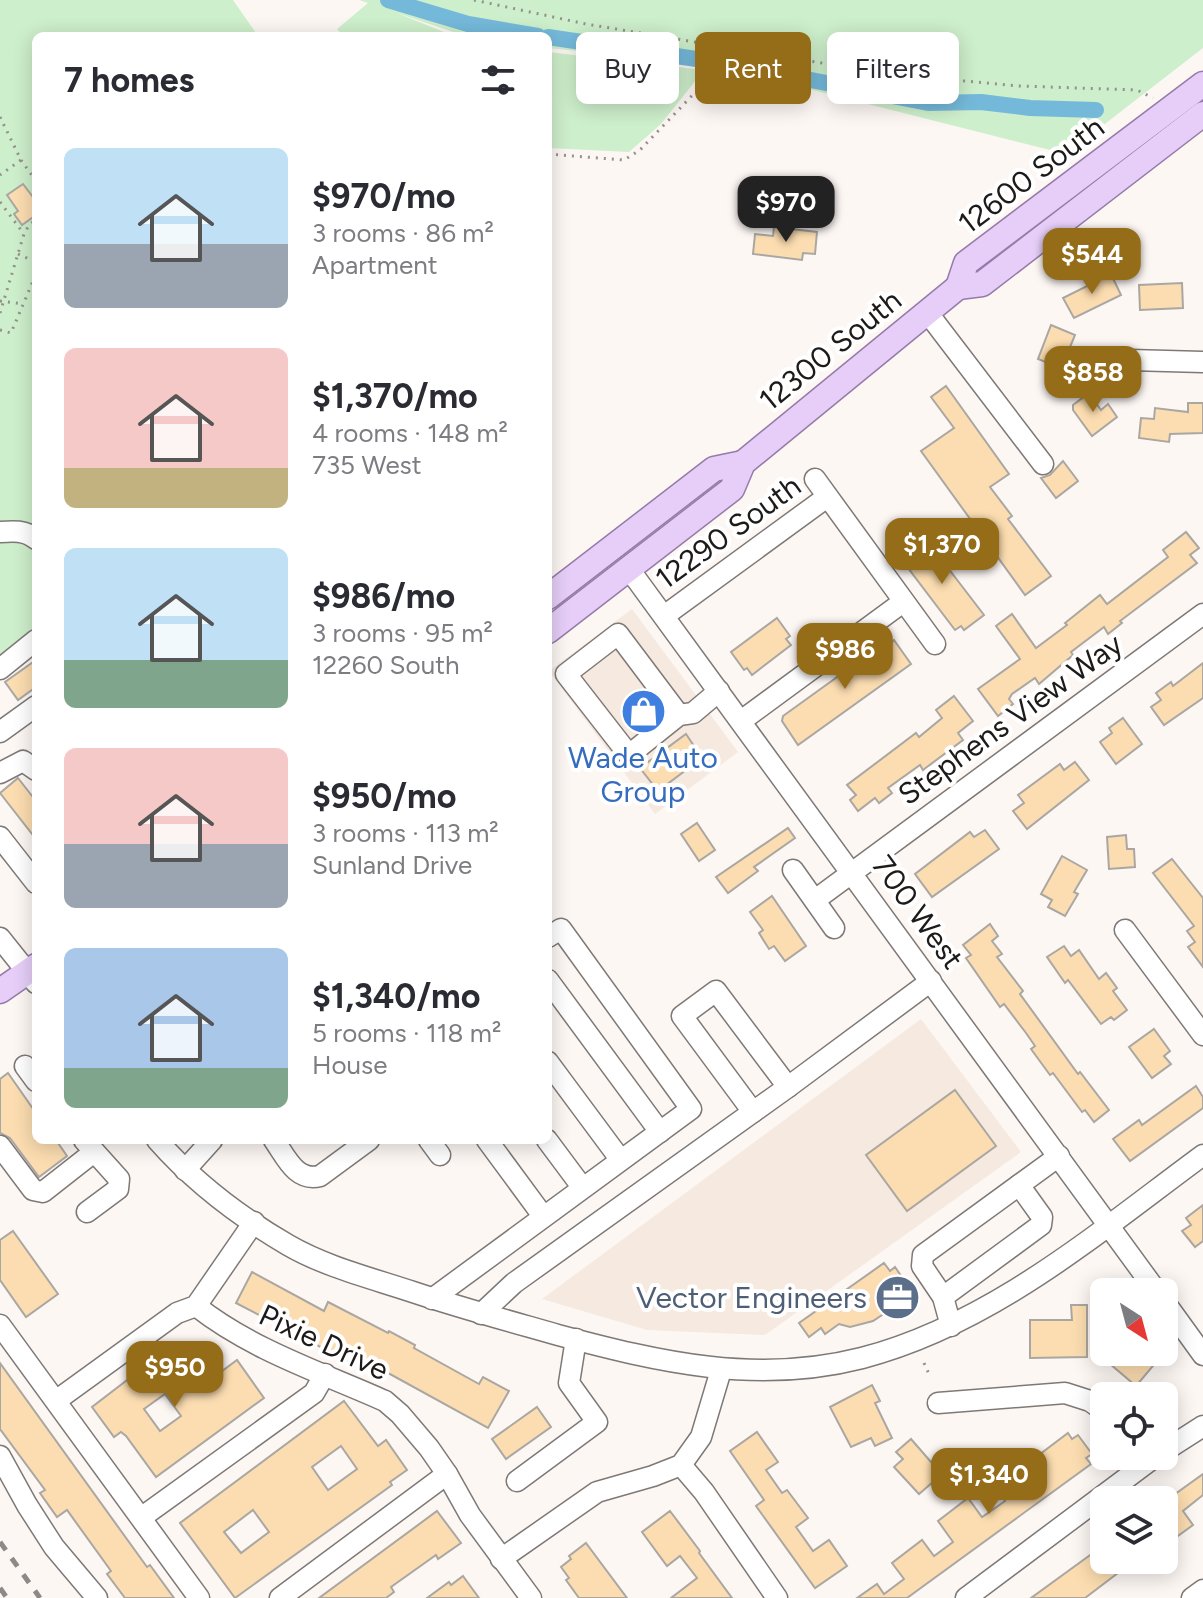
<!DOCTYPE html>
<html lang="en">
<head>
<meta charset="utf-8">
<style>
  :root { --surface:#fff; --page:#f7f7f7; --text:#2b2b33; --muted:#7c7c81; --accent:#956d18 }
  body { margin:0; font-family:Figtree,sans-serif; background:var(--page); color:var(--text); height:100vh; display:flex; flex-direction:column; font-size:30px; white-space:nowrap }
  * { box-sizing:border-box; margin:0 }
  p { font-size:26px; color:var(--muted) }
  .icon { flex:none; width:44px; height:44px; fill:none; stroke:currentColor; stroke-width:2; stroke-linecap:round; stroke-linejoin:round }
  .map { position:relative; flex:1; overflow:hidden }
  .sheet { position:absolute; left:32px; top:32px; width:520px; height:1112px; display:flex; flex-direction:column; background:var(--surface); border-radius:12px; box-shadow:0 4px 20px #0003 }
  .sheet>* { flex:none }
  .top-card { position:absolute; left:576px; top:32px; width:506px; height:72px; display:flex; gap:16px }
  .needle { width:52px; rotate:144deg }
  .buttons { position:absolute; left:1090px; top:1278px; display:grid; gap:16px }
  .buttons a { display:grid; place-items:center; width:88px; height:88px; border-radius:12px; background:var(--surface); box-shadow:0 4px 20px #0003; font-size:40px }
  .price { position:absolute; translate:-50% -68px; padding:0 18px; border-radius:16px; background:var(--accent); color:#fff; font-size:26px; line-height:52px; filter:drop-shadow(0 2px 4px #0008) }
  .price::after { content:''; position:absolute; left:50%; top:48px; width:24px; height:18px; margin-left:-12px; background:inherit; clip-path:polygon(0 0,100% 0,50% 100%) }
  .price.on { background:#222; color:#fff }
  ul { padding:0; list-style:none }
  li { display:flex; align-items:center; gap:24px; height:200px; padding:0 32px }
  li span { display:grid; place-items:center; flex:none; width:224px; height:160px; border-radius:12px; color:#555 }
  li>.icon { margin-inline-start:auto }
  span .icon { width:96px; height:96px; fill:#fffc; stroke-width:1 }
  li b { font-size:34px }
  h2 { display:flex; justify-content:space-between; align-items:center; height:96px; padding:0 32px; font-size:34px }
  .pill { padding:0 28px; border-radius:12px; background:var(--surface); box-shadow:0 4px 20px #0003; font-size:28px; line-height:72px }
  .pill.on { background:var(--accent); color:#fff }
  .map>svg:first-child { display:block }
</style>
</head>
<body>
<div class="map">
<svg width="1203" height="1598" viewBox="0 0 1203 1598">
  <rect width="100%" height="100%" fill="#fdf7f4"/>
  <g fill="#f5e9e0">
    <polygon points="632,609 738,752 655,814 549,671"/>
    <polygon points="921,1019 1021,1152 765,1335 647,1330 542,1299"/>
  </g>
  <g fill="#ceefcb">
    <polygon points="0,0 233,0 258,36 36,36 36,650 0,679"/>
    <polygon points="359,0 1203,0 1203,48 1066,154 713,65 548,48 548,36 465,36 397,13 454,36 343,36 337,29 368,3"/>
    <polygon points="548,52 704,70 661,124 629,152 548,148"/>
  </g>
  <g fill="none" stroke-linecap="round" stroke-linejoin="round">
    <g stroke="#75b9da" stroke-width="16">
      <polyline points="388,0 468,24 538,36"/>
      <polyline points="548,37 703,60"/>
      <polyline points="730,64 928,103 981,102 1030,108 1096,110"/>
    </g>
  </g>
  <g fill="#fcddb1" stroke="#aaa7a2" stroke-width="2" fill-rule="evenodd">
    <polygon points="23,184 36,201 36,215 22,225 14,214 18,211 7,195"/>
    <polygon points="774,227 817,232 815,254 803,253 802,260 753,254 755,234 773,236"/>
    <polygon points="1111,274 1121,295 1074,318 1063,298"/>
    <polygon points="1182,283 1183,308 1140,310 1139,285"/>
    <polygon points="1051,325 1075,335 1068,352 1079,356 1072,373 1038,359"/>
    <polygon points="946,386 1009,474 990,487 1012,516 1008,519 1051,576 1025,595 921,451 954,428 931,397"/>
    <polygon points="1089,393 1101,410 1108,404 1117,417 1092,436 1073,410 1073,405"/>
    <polygon points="1188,403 1203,403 1203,433 1170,434 1169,442 1139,438 1141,418 1154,419 1155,408 1188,412"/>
    <polygon points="1063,461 1078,481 1056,498 1041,478 1050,475"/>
    <polygon points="1186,532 1199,548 1190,555 1197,563 1120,621 1122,623 1108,634 1104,627 1071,652 1073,655 1039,684 1035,678 1012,694 1009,699 1013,704 998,716 978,689 1020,659 996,626 1012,614 1036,648 1067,625 1065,623 1100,595 1107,604 1168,557 1163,550"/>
    <polygon points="925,538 984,615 964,630 961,626 955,630 902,560 904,558 902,555"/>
    <polygon points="777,618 790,636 786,639 791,645 752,675 747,668 744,670 731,652"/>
    <polygon points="890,639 892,642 894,640 911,664 798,745 782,721 783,716"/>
    <polygon points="36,660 36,687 18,700 5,682"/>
    <polygon points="1203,663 1203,698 1164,725 1151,707 1161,700 1156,693 1171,682 1173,686"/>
    <polygon points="954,696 973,721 958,733 963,740 923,770 920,765 888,788 892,793 879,803 875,798 858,811 850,800 856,795 847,785 916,733 919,737 942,718 936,710"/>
    <polygon points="1123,718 1142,744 1116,764 1100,742 1112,733 1109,728"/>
    <polygon points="686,734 702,758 658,791 640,768"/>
    <polygon points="1075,762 1089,780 1027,829 1013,811 1024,803 1018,795 1060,764 1064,770"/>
    <polygon points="18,778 36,801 36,839 0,793"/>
    <polygon points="697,823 715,850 699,861 681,834"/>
    <polygon points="788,828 795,838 754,867 758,871 728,893 716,877"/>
    <polygon points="985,830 999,849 932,897 915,874 970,832 974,837"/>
    <polygon points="1126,835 1127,849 1134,849 1135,867 1109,869 1107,837"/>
    <polygon points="1062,856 1087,870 1074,892 1078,894 1065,916 1048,907 1052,900 1041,894"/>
    <polygon points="1172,859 1203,898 1203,967 1188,947 1195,942 1187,931 1194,926 1153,873"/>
    <polygon points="772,896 806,946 785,961 774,946 769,949 759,933 763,930 750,912"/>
    <polygon points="990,924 998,936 992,941 1002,954 997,957 1023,991 1020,994 1078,1074 1080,1072 1109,1110 1094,1122 1085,1110 1082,1112 1053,1073 1050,1075 1031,1049 1035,1046 1026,1033 1004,1004 1000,1007 966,958 971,955 963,945"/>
    <polygon points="1064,946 1071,956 1079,950 1099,979 1106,973 1117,988 1113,991 1127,1010 1114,1020 1111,1017 1101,1024 1068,980 1065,983 1047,957"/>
    <polygon points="1154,1029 1170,1051 1164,1056 1171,1064 1152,1078 1129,1047"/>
    <polygon points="8,1073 36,1113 36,1140 56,1140 67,1156 39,1177 10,1138 0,1133 0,1079"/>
    <polygon points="1196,1086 1203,1097 1203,1108 1130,1161 1113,1139 1139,1120 1142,1125"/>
    <polygon points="955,1090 996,1146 907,1211 866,1155"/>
    <polygon points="1203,1205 1203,1241 1195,1247 1182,1231 1191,1225 1186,1218"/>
    <polygon points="13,1231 58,1294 26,1317 0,1280 0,1240"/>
    <polygon points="884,1263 890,1271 895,1267 917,1299 889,1318 885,1313 873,1321 850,1327 839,1324 825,1334 821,1328 809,1337 799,1323"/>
    <polygon points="252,1272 324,1311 328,1302 388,1333 389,1331 415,1345 414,1348 479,1384 483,1377 509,1391 488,1428 359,1357 355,1365 236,1303"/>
    <polygon points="1071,1305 1087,1305 1087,1357 1030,1358 1030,1320 1072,1320"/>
    <path d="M169 1348 198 1389 237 1360 264 1398 156 1477 126 1436 121 1432 114 1437 92 1407ZM165 1394 181 1416 160 1431 144 1409Z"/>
    <polygon points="1096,1352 1148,1352 1158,1360 1136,1386"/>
    <polygon points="0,1363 147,1567 150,1565 174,1598 125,1598 107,1574 111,1571 67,1510 57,1517 40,1493 45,1490 0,1429"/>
    <polygon points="872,1385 880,1401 875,1403 892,1438 875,1446 871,1438 851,1447 830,1407"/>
    <path d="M344 1401 378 1446 386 1440 407 1470 390 1482 392 1485 235 1598 180 1523ZM341 1446 357 1469 328 1490 312 1467ZM253 1510 269 1532 241 1553 224 1532Z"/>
    <polygon points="537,1407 551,1427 506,1459 492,1439"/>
    <polygon points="757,1432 778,1462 766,1470 782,1493 787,1490 808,1518 796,1527 813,1551 829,1540 847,1566 815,1588 756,1506 764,1500 730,1451"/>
    <polygon points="1068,1433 1072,1439 1078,1435 1092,1454 1086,1458 1091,1464 907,1598 857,1598 877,1584 884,1594 904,1579 892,1563 922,1540 934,1556 953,1542 938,1521 968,1498 982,1517 1005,1501 995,1488"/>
    <polygon points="911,1439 931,1462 937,1457 948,1469 919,1494 894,1467 903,1459 896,1452"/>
    <polygon points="1203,1474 1203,1495 1183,1511 1193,1525 1164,1546 1164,1502"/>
    <polygon points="437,1511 461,1543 438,1559 436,1555 391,1587 394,1592 386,1598 319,1598"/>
    <polygon points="670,1511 700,1551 699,1553 732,1598 671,1598 697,1578 680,1556 667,1566 642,1532"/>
    <polygon points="586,1543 627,1598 579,1598 566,1580 569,1578 561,1567 571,1559 569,1556"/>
    <polygon points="1104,1545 1104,1560 1135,1560 1085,1598 1031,1598"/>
    <polygon points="463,1576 479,1598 427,1598 449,1582 451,1585"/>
  </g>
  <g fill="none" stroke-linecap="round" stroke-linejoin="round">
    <defs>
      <g id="minor">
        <polyline points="927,312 1043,464"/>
        <polyline points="1130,360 1203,362"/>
        <polyline points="815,479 935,644"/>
        <path d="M0 532C13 531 25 530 36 539"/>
        <polyline points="629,569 1157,1292"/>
        <polyline points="664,616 827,497"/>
        <polyline points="0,669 36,640"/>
        <polyline points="679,715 629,755 566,674 618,634 679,715 693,713 719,691"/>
        <polyline points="741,721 903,602"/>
        <polyline points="0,732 36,706"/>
        <polyline points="0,773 23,761 36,770"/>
        <polyline points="0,837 36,883"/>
        <polyline points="793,870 834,928"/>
        <polyline points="815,900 1203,614"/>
        <polyline points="1125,930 1203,1035"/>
        <polyline points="0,938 36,983"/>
        <polyline points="548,980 660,1132"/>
        <polyline points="548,1062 620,1159"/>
        <polyline points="25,1066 36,1081"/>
        <polyline points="753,1112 682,1016 716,991 788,1087"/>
        <polyline points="84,1140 119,1179 118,1189 87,1212"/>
        <path d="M157 1140C194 1182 240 1217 288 1245 326 1267 371 1278 413 1292 461 1308 509 1321 558 1335 659 1362 757 1385 862 1358 992 1324 1097 1233 1203 1155"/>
        <path d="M274 1140C286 1157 296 1182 320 1176L369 1140"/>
        <polyline points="429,1140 440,1155"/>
        <polyline points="487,1140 543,1216"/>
        <polyline points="547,1140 582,1187"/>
        <polyline points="0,1146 33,1190 43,1192 94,1152"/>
        <polyline points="185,1170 212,1140"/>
        <polyline points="943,1297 1041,1225 1042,1217 1019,1185"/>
        <polyline points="432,1299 691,1109 561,929 548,937"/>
        <polyline points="1164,1301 1203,1355"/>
        <path d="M196 1306C252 1350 320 1372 385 1401L400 1414 429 1448 447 1474 470 1515 531 1598"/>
        <polyline points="481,1314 514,1283 788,1087 931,981"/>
        <polyline points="0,1325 199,1598"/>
        <polyline points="951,1326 943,1297 922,1266 923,1255 1059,1156"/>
        <polyline points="57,1400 177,1313 196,1306 254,1222"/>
        <polyline points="938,1403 1065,1393 1090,1401 1104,1411"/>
        <polyline points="1164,1451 1203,1426"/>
        <polyline points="0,1456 27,1505 54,1547 97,1598"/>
        <polyline points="681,1465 704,1492 777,1598"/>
        <polyline points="517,1481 597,1422 569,1383 576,1339"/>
        <polyline points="142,1517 314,1393 325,1374"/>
        <polyline points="501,1559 597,1492 653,1476 681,1465 701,1437 721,1370"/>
        <polyline points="280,1598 447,1474"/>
        <polyline points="966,1598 1156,1456"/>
        <polyline points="1192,1598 1203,1590"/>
      </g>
      <g id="major">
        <polyline points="958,287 966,263 1203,84"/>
        <polyline points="958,287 982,284 1203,114"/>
        <polyline points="548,597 714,469 743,463"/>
        <polyline points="548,631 732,489 743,463 958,287"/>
        <polyline points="0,991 36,966"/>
      </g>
    </defs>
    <use href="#minor" stroke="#7e7976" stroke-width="23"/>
    <use href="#major" stroke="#957ba8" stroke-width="27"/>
    <g stroke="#95918f" stroke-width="3" stroke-dasharray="2 6" stroke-linecap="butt">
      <polyline points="474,0 586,24 888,74 1019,86 1137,90 1153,98"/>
      <polyline points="0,117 21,160 0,175"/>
      <polyline points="548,154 624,160 640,150 706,81 723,47"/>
      <polyline points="21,160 36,181"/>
      <polyline points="0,202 24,234"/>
      <polyline points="18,254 36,262"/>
      <polyline points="0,301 23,304"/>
      <polyline points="0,313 24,234 29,225 36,220"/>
      <polyline points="0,330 11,333 36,274"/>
      <polyline points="924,1363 929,1374"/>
    </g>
    <use href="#minor" stroke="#fff" stroke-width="20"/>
    <use href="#major" stroke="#e6cef8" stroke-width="24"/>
    <g stroke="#8d8987" stroke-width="5" stroke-dasharray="10 10" stroke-linecap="butt">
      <polyline points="0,1542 40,1598"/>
      <polyline points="0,1588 7,1598"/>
    </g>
  </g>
  <defs>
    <symbol id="shop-disc" viewBox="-11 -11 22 22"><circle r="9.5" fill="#3f7fe0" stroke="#fff"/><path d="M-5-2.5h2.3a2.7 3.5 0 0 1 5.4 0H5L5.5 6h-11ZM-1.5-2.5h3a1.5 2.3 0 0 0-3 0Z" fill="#fff"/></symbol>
    <symbol id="office-disc" viewBox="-11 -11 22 22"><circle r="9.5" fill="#5c6f8a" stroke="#fff"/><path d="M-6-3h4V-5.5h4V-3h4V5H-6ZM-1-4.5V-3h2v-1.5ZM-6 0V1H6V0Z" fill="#fff"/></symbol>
  </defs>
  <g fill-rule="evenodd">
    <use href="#shop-disc" x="618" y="686" width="51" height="51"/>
    <use href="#office-disc" x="872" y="1272" width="51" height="51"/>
  </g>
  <g text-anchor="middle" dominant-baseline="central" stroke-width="8" stroke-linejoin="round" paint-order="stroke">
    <g font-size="30" fill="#1d1b1a" stroke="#fff">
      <text transform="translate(1031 175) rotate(-37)">12600 South</text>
      <text transform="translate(830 350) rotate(-39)">12300 South</text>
      <text transform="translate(728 532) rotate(-36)">12290 South</text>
      <text transform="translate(1010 719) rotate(-36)">Stephens View Way</text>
      <text transform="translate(918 912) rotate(54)">700 West</text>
      <text transform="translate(324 1342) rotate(25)">Pixie Drive</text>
    </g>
    <g font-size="30" fill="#366cbe" stroke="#fff">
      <text x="643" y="757">Wade Auto<tspan x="643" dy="34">Group</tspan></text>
    </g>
    <g font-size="30" fill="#4e5e75" stroke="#fff" text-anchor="end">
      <text x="867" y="1297">Vector Engineers</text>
    </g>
  </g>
</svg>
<div class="buttons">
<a><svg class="needle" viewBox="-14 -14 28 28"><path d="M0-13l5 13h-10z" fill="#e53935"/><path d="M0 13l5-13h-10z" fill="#7c7c81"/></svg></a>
<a><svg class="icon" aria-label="locate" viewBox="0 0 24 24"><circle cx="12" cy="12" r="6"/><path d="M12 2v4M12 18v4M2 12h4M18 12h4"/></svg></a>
<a><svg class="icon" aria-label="layers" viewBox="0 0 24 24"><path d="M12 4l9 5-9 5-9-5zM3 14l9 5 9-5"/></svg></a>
</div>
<b class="price on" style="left:786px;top:244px">$970</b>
<b class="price" style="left:1092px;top:296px">$544</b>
<b class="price" style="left:1093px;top:414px">$858</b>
<b class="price" style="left:942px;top:586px">$1,370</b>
<b class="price" style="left:845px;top:691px">$986</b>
<b class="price" style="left:175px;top:1409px">$950</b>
<b class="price" style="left:989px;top:1516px">$1,340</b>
<div class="top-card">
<a class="pill">Buy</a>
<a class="pill on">Rent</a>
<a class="pill">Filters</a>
</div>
<section class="sheet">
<h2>7 homes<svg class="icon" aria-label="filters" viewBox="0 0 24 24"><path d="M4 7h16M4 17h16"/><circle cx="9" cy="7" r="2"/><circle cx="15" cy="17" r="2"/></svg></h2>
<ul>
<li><span style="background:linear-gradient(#bfe0f5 60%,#9aa5b1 0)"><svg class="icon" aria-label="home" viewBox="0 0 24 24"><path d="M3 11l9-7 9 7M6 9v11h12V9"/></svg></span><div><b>$970/mo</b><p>3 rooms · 86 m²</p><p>Apartment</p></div></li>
<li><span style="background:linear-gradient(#f6c9c9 75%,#c2b280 0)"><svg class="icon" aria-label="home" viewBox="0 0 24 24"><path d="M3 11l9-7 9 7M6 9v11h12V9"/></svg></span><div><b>$1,370/mo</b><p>4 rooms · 148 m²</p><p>735 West</p></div></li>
<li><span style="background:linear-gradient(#bfe0f5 70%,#7fa58c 0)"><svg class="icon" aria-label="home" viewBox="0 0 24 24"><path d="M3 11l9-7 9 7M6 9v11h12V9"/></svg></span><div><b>$986/mo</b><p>3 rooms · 95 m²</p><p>12260 South</p></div></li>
<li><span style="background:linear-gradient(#f6c9c9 60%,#9aa5b1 0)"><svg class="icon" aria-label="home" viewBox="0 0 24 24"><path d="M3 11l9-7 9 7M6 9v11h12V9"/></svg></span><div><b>$950/mo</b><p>3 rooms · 113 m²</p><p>Sunland Drive</p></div></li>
<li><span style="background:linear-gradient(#a9c7e8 75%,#7fa58c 0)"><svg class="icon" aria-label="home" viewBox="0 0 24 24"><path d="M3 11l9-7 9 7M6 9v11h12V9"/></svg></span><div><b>$1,340/mo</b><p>5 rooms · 118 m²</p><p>House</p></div></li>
</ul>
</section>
</div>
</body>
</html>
